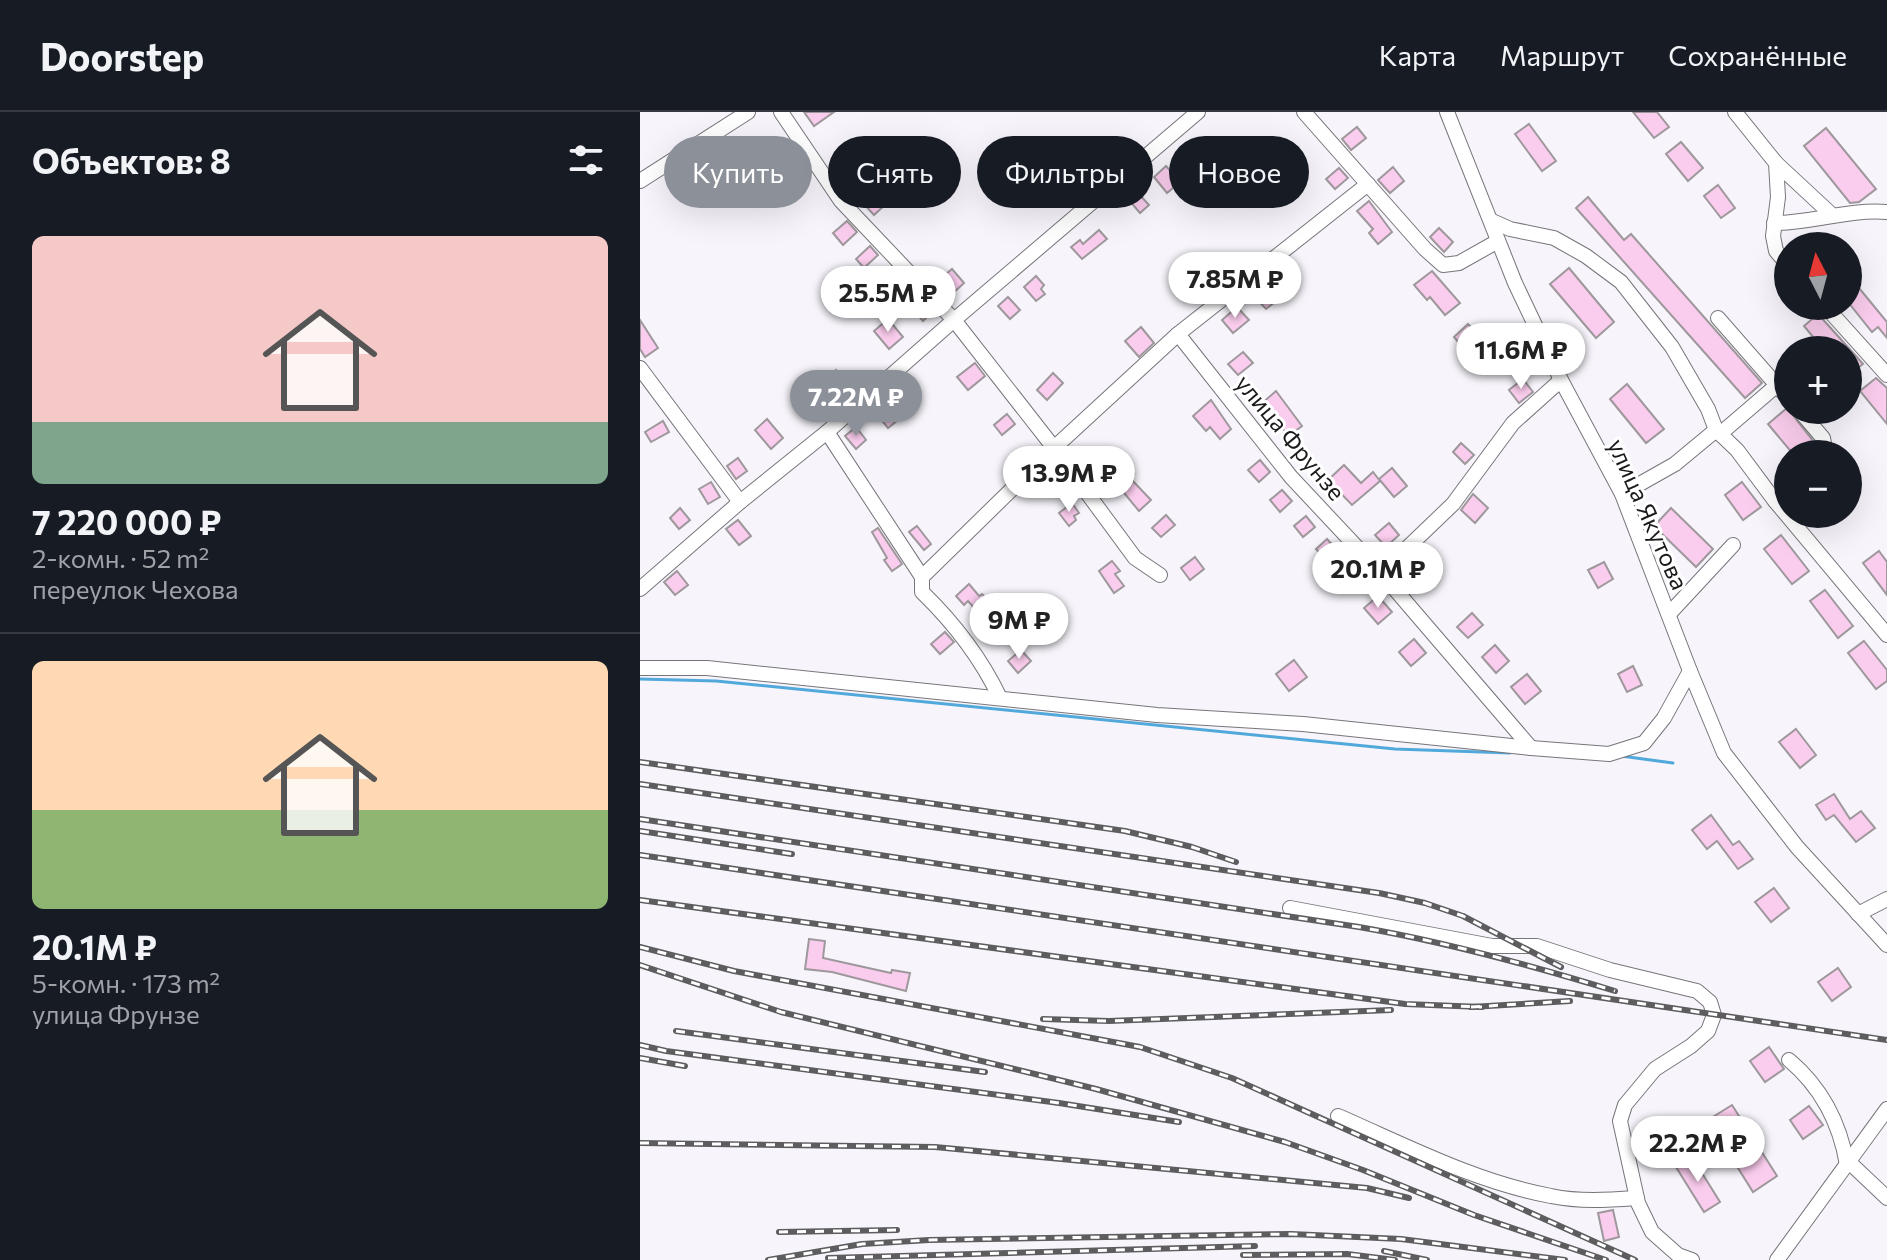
<!DOCTYPE html>
<html lang="ru">
<head>
<meta charset="utf-8">
<style>
  :root { --surface:#171b24; --page:#242831; --text:#f1f3f6; --muted:#9ea1a6; --line:#363941; --accent:#8c9099 }
  body { margin:0; font-family:Commissioner,sans-serif; background:var(--page); color:var(--text); height:100vh; display:flex; flex-direction:column; font-size:30px; white-space:nowrap }
  * { box-sizing:border-box; margin:0 }
  p { font-size:26px; color:var(--muted) }
  .icon { flex:none; width:44px; height:44px; fill:none; stroke:currentColor; stroke-width:2; stroke-linecap:round; stroke-linejoin:round }
  .map { position:relative; flex:1; overflow:hidden }
  .panel { display:flex; flex-direction:column; background:var(--surface); width:640px }
  .panel>* { flex:none }
  .hud { position:absolute; left:24px; top:24px; width:760px; height:72px; display:flex; gap:16px }
  .needle { width:52px; rotate:354deg }
  .fabs { position:absolute; left:1134px; top:120px; display:grid; gap:16px }
  .fabs a { display:grid; place-items:center; width:88px; height:88px; border-radius:50%; background:var(--surface); box-shadow:0 8px 32px #0002; font-size:40px }
  .price { position:absolute; translate:-50% -68px; padding:0 18px; border-radius:28px; background:#fff; color:#222; font-size:26px; line-height:52px; filter:drop-shadow(0 2px 4px #0008) }
  .price::after { content:''; position:absolute; left:50%; top:48px; width:24px; height:18px; margin-left:-12px; background:inherit; clip-path:polygon(0 0,100% 0,50% 100%) }
  .price.current { background:var(--accent); color:#fff }
  ul { padding:0; list-style:none }
  li { display:grid; align-content:center; gap:16px; height:424px; padding:0 32px }
  li+li { border-top:2px solid var(--line) }
  li span { display:grid; place-items:center; height:248px; border-radius:12px; color:#555 }
  li>.icon { margin-inline-start:auto }
  span .icon { width:144px; height:144px; fill:#fffc; stroke-width:1 }
  li b { font-size:34px }
  h2 { display:flex; justify-content:space-between; align-items:center; height:96px; padding:0 32px; font-size:34px }
  .chip { padding:0 28px; border-radius:36px; background:var(--surface); box-shadow:0 8px 32px #0002; font-size:28px; line-height:72px }
  .chip.current { background:var(--accent); color:#fff }
  header { display:flex; align-items:center; gap:48px; box-sizing:border-box; height:112px; padding:0 40px; background:var(--surface); border-bottom:2px solid var(--line) }
  header strong { font-size:38px }
  nav { display:flex; gap:44px; margin-inline-start:auto; font-size:28px }
  main { display:flex; flex:1; min-height:0 }
  .map>svg:first-child { display:block }
</style>
</head>
<body>
<header>
<strong>Doorstep</strong>
<nav><a>Карта</a><a>Маршрут</a><a>Сохранённые</a></nav>
</header>
<main>
<section class="panel">
<h2>Объектов: 8<svg class="icon" aria-label="filters" viewBox="0 0 24 24"><path d="M4 7h16M4 17h16"/><circle cx="9" cy="7" r="2"/><circle cx="15" cy="17" r="2"/></svg></h2>
<ul>
<li><span style="background:linear-gradient(#f6c9c9 75%,#7fa58c 0)"><svg class="icon" aria-label="home" viewBox="0 0 24 24"><path d="M3 11l9-7 9 7M6 9v11h12V9"/></svg></span><div><b>7 220 000 ₽</b><p>2-комн. · 52 m²</p><p>переулок Чехова</p></div></li>
<li><span style="background:linear-gradient(#ffd9b3 60%,#8fb573 0)"><svg class="icon" aria-label="home" viewBox="0 0 24 24"><path d="M3 11l9-7 9 7M6 9v11h12V9"/></svg></span><div><b>20.1M ₽</b><p>5-комн. · 173 m²</p><p>улица Фрунзе</p></div></li>
</ul>
</section>
<div class="map">
<svg width="1247" height="1148" viewBox="0 0 1247 1148">
  <rect width="100%" height="100%" fill="#f7f5fb"/>
  <g fill="none" stroke-linecap="round" stroke-linejoin="round">
    <g stroke="#51a8db" stroke-width="3">
      <polyline points="0,567 76,569 755,637 870,641"/>
      <polyline points="981,644 1033,651"/>
    </g>
  </g>
  <g fill="#facced" stroke="#9e989c" stroke-width="2">
    <polygon points="164,0 194,0 174,14"/>
    <polygon points="993,0 1017,0 1029,15 1014,26"/>
    <polygon points="889,12 916,49 902,59 875,22"/>
    <polygon points="717,15 726,26 711,38 702,27"/>
    <polygon points="1186,16 1236,77 1219,90 1210,91 1164,34"/>
    <polygon points="1041,30 1063,56 1048,69 1026,42"/>
    <polygon points="427,52 439,66 428,75 416,61"/>
    <polygon points="526,54 540,70 527,81 514,65"/>
    <polygon points="753,55 764,69 750,81 738,68"/>
    <polygon points="699,56 708,66 695,77 686,67"/>
    <polygon points="50,68 62,85 51,92 40,75"/>
    <polygon points="1078,73 1095,96 1081,106 1064,84"/>
    <polygon points="236,80 246,92 234,103 223,91"/>
    <polygon points="497,80 509,93 500,101 488,87"/>
    <polygon points="948,85 984,128 991,122 1122,271 1105,286 936,96"/>
    <polygon points="729,89 752,120 738,132 729,121 733,117 717,99"/>
    <polygon points="207,109 217,120 203,133 193,121"/>
    <polygon points="799,116 813,130 804,140 790,125"/>
    <polygon points="459,118 467,127 442,147 431,135 440,128 443,132"/>
    <polygon points="230,134 238,143 224,156 216,147"/>
    <polygon points="929,156 974,210 956,226 910,172"/>
    <polygon points="312,157 324,171 311,183 298,169"/>
    <polygon points="792,159 820,191 805,203 790,185 787,188 774,173"/>
    <polygon points="639,163 651,177 626,197 614,184"/>
    <polygon points="396,164 404,173 401,177 405,182 396,189 384,175"/>
    <polygon points="1219,176 1247,210 1247,226 1238,215 1232,220 1208,190 1208,185"/>
    <polygon points="368,185 380,198 370,207 358,194"/>
    <polygon points="280,187 292,200 283,209 271,195"/>
    <polygon points="597,195 609,208 593,221 582,208"/>
    <polygon points="1178,202 1223,252 1208,264 1208,238 1184,238 1164,214"/>
    <polygon points="248,207 263,225 249,237 234,219"/>
    <polygon points="0,208 18,236 5,245 0,237"/>
    <polygon points="828,212 841,226 826,239 814,225"/>
    <polygon points="501,215 514,231 499,245 485,229"/>
    <polygon points="603,240 613,251 598,263 588,252"/>
    <polygon points="335,251 345,264 328,278 317,265"/>
    <polygon points="196,258 208,272 180,297 171,286 190,269 187,266"/>
    <polygon points="413,261 423,271 407,288 397,278"/>
    <polygon points="1236,266 1247,276 1247,312 1220,279"/>
    <polygon points="883,267 893,280 879,291 869,278"/>
    <polygon points="987,272 1024,317 1006,331 970,287"/>
    <polygon points="636,279 662,314 649,324 621,292"/>
    <polygon points="571,288 591,317 580,327 570,315 566,319 553,304"/>
    <polygon points="246,292 258,308 248,316 235,300"/>
    <polygon points="1147,296 1174,330 1176,342 1153,342 1128,312"/>
    <polygon points="367,302 375,312 362,323 354,313"/>
    <polygon points="127,307 143,326 131,337 115,318"/>
    <polygon points="23,309 29,320 11,330 5,320"/>
    <polygon points="216,315 226,328 216,337 205,324"/>
    <polygon points="821,331 834,343 825,352 813,340"/>
    <polygon points="98,346 107,359 96,367 87,354"/>
    <polygon points="620,348 630,360 619,370 608,358"/>
    <polygon points="485,351 494,362 490,366 511,388 499,399 470,364"/>
    <polygon points="704,353 721,371 733,360 740,369 712,393 688,368"/>
    <polygon points="752,356 767,374 754,385 739,367"/>
    <polygon points="71,370 80,385 68,392 59,377"/>
    <polygon points="1102,370 1121,395 1103,408 1085,383"/>
    <polygon points="642,378 652,389 640,400 630,388"/>
    <polygon points="833,382 848,396 835,411 821,398"/>
    <polygon points="432,391 439,401 434,404 436,408 429,414 419,401"/>
    <polygon points="40,396 50,408 39,417 30,406"/>
    <polygon points="1031,396 1073,437 1056,455 1014,414"/>
    <polygon points="526,403 535,413 521,425 512,416"/>
    <polygon points="666,404 675,415 663,425 654,414"/>
    <polygon points="98,408 111,424 99,433 86,417"/>
    <polygon points="749,411 759,423 746,435 735,423"/>
    <polygon points="277,414 291,432 284,438 269,420"/>
    <polygon points="238,416 262,452 252,459 244,448 247,446 232,420"/>
    <polygon points="1141,423 1169,459 1152,472 1124,437"/>
    <polygon points="687,427 698,439 687,449 676,437"/>
    <polygon points="1239,439 1247,450 1247,483 1223,451"/>
    <polygon points="555,445 564,457 550,468 541,456"/>
    <polygon points="472,449 480,459 475,462 484,474 474,481 459,459"/>
    <polygon points="964,450 973,467 958,476 948,458"/>
    <polygon points="712,454 722,466 709,477 698,466"/>
    <polygon points="37,459 48,473 35,483 24,470"/>
    <polygon points="329,472 339,484 342,482 349,489 337,499 328,489 324,493 316,484"/>
    <polygon points="1185,478 1213,514 1198,526 1170,489"/>
    <polygon points="738,484 752,500 738,512 724,496"/>
    <polygon points="832,501 843,513 828,526 817,515"/>
    <polygon points="305,520 314,530 300,542 291,532"/>
    <polygon points="774,527 786,541 771,554 759,540"/>
    <polygon points="1224,529 1247,558 1247,569 1236,577 1208,541"/>
    <polygon points="855,533 869,549 856,561 842,545"/>
    <polygon points="381,538 391,549 378,561 368,549"/>
    <polygon points="654,548 667,565 649,579 636,562"/>
    <polygon points="993,554 1002,573 987,580 978,562"/>
    <polygon points="887,562 901,579 885,592 871,575"/>
    <polygon points="1156,617 1176,643 1160,656 1139,630"/>
    <polygon points="1194,682 1210,707 1221,699 1235,716 1216,730 1194,703 1186,708 1176,693"/>
    <polygon points="1071,703 1093,733 1099,729 1113,747 1098,757 1077,729 1067,737 1052,718"/>
    <polygon points="1134,776 1149,796 1131,810 1115,790"/>
    <polygon points="169,827 185,829 183,846 251,861 252,858 270,861 266,879 192,860 165,857"/>
    <polygon points="1198,856 1211,875 1192,889 1178,870"/>
    <polygon points="1129,935 1144,957 1125,970 1110,949"/>
    <polygon points="1092,993 1137,1064 1113,1080 1068,1008"/>
    <polygon points="1169,994 1183,1013 1163,1027 1150,1008"/>
    <polygon points="1052,1045 1080,1090 1064,1100 1036,1055"/>
    <polygon points="973,1098 979,1125 964,1129 958,1101"/>
  </g>
  <g fill="none" stroke-linecap="round" stroke-linejoin="round">
    <defs>
      <g id="minor">
        <polyline points="141,0 201,89 314,208 414,336 495,446 520,463"/>
        <polyline points="664,0 785,137 803,153 819,151 858,129"/>
        <polyline points="807,0 875,171 921,268 982,382 1050,559 1084,641 1157,735 1247,833"/>
        <polyline points="1095,0 1136,51 1138,85 1133,124 1136,139 1148,153"/>
        <polyline points="1136,51 1192,103"/>
        <polyline points="0,69 108,0"/>
        <polyline points="852,109 870,117 914,126 946,144 981,170 1032,235 1068,297 1076,318 1097,338 1135,389 1247,523"/>
        <path d="M1134 111C1172 111 1208 97 1247 100"/>
        <polyline points="1185,194 1247,263"/>
        <polyline points="1078,206 1148,286"/>
        <polyline points="538,222 651,365 741,461 891,636"/>
        <polyline points="0,256 100,390"/>
        <polyline points="1159,298 1183,326 1186,342"/>
        <path d="M187 320 282 465V480C314 511 341 546 360 586"/>
        <polyline points="1080,322 1137,273"/>
        <polyline points="982,382 1035,352 1076,318"/>
        <polyline points="1135,389 1148,378"/>
        <polyline points="741,461 813,392 873,311 921,268"/>
        <polyline points="282,465 414,336 538,222 728,72"/>
        <polyline points="0,477 100,390 187,320 314,208 558,0"/>
        <polyline points="1029,502 1093,433"/>
        <polyline points="0,556 67,556 517,603 663,612 891,636 969,642 1004,631 1024,606 1050,559"/>
        <polyline points="650,796 852,834 897,834 970,858 1057,879 1070,890 1074,903 1068,919 1051,934 1015,957 985,993 980,1009 998,1091 1012,1120 1038,1143 1052,1148"/>
        <polyline points="1218,802 1247,787"/>
        <path d="M1149 948C1181 975 1200 1011 1207 1053"/>
        <path d="M698 1004C767 1034 836 1070 911 1084 939 1090 968 1088 997 1086"/>
        <polyline points="1209,1050 1247,1086"/>
        <polyline points="1137,1148 1247,997"/>
      </g>
    </defs>
    <use href="#minor" stroke="#77757a" stroke-width="16"/>
    <use href="#minor" stroke="#fff" stroke-width="14"/>
    <defs>
      <g id="rail">
        <polyline points="0,650 485,719 552,735 596,750"/>
        <polyline points="0,672 739,781 785,791 823,804 921,855"/>
        <path d="M0 707 719 815C806 830 890 853 975 879"/>
        <polyline points="0,719 152,742"/>
        <polyline points="0,743 1247,928"/>
        <polyline points="0,788 765,892 842,895"/>
        <polyline points="0,835 94,859 500,935 592,966 995,1148"/>
        <polyline points="0,853 141,900 456,977 645,1030 723,1058 834,1103 966,1148"/>
        <polyline points="831,895 930,889"/>
        <polyline points="403,907 469,909 751,898"/>
        <polyline points="36,919 345,960"/>
        <polyline points="0,933 26,939 419,991 539,1010"/>
        <polyline points="0,946 45,954"/>
        <polyline points="0,1031 295,1035 727,1076 769,1086"/>
        <polyline points="139,1120 257,1118"/>
        <polyline points="744,1139 787,1148"/>
        <polyline points="603,1143 707,1142 755,1148"/>
        <polyline points="188,1146 615,1134"/>
        <polyline points="128,1148 222,1132 289,1128 651,1122 761,1127 925,1148"/>
      </g>
    </defs>
    <use href="#rail" stroke="#5d5c5f" stroke-width="6"/>
    <use href="#rail" stroke="#fff" stroke-width="3" stroke-dasharray="9" stroke-linecap="butt"/>
  </g>
  <g text-anchor="middle" dominant-baseline="central" stroke-width="6" stroke-linejoin="round" paint-order="stroke">
    <g font-size="24" fill="#1a191b" stroke="#fff">
      <text transform="translate(651 325) rotate(50)">улица Фрунзе</text>
      <text transform="translate(1009 402) rotate(66)">улица Якутова</text>
    </g>
  </g>
</svg>
<div class="fabs">
<a><svg class="needle" viewBox="-14 -14 28 28"><path d="M0-13l5 13h-10z" fill="#e53935"/><path d="M0 13l5-13h-10z" fill="#9ea1a6"/></svg></a>
<a>+</a>
<a>−</a>
</div>
<b class="price" style="left:595px;top:208px">7.85M ₽</b>
<b class="price" style="left:248px;top:222px">25.5M ₽</b>
<b class="price" style="left:881px;top:279px">11.6M ₽</b>
<b class="price current" style="left:216px;top:326px">7.22M ₽</b>
<b class="price" style="left:429px;top:402px">13.9M ₽</b>
<b class="price" style="left:738px;top:498px">20.1M ₽</b>
<b class="price" style="left:379px;top:549px">9M ₽</b>
<b class="price" style="left:1058px;top:1072px">22.2M ₽</b>
<div class="hud">
<a class="chip current">Купить</a>
<a class="chip">Снять</a>
<a class="chip">Фильтры</a>
<a class="chip">Новое</a>
</div>
</div>
</main>
</body>
</html>
